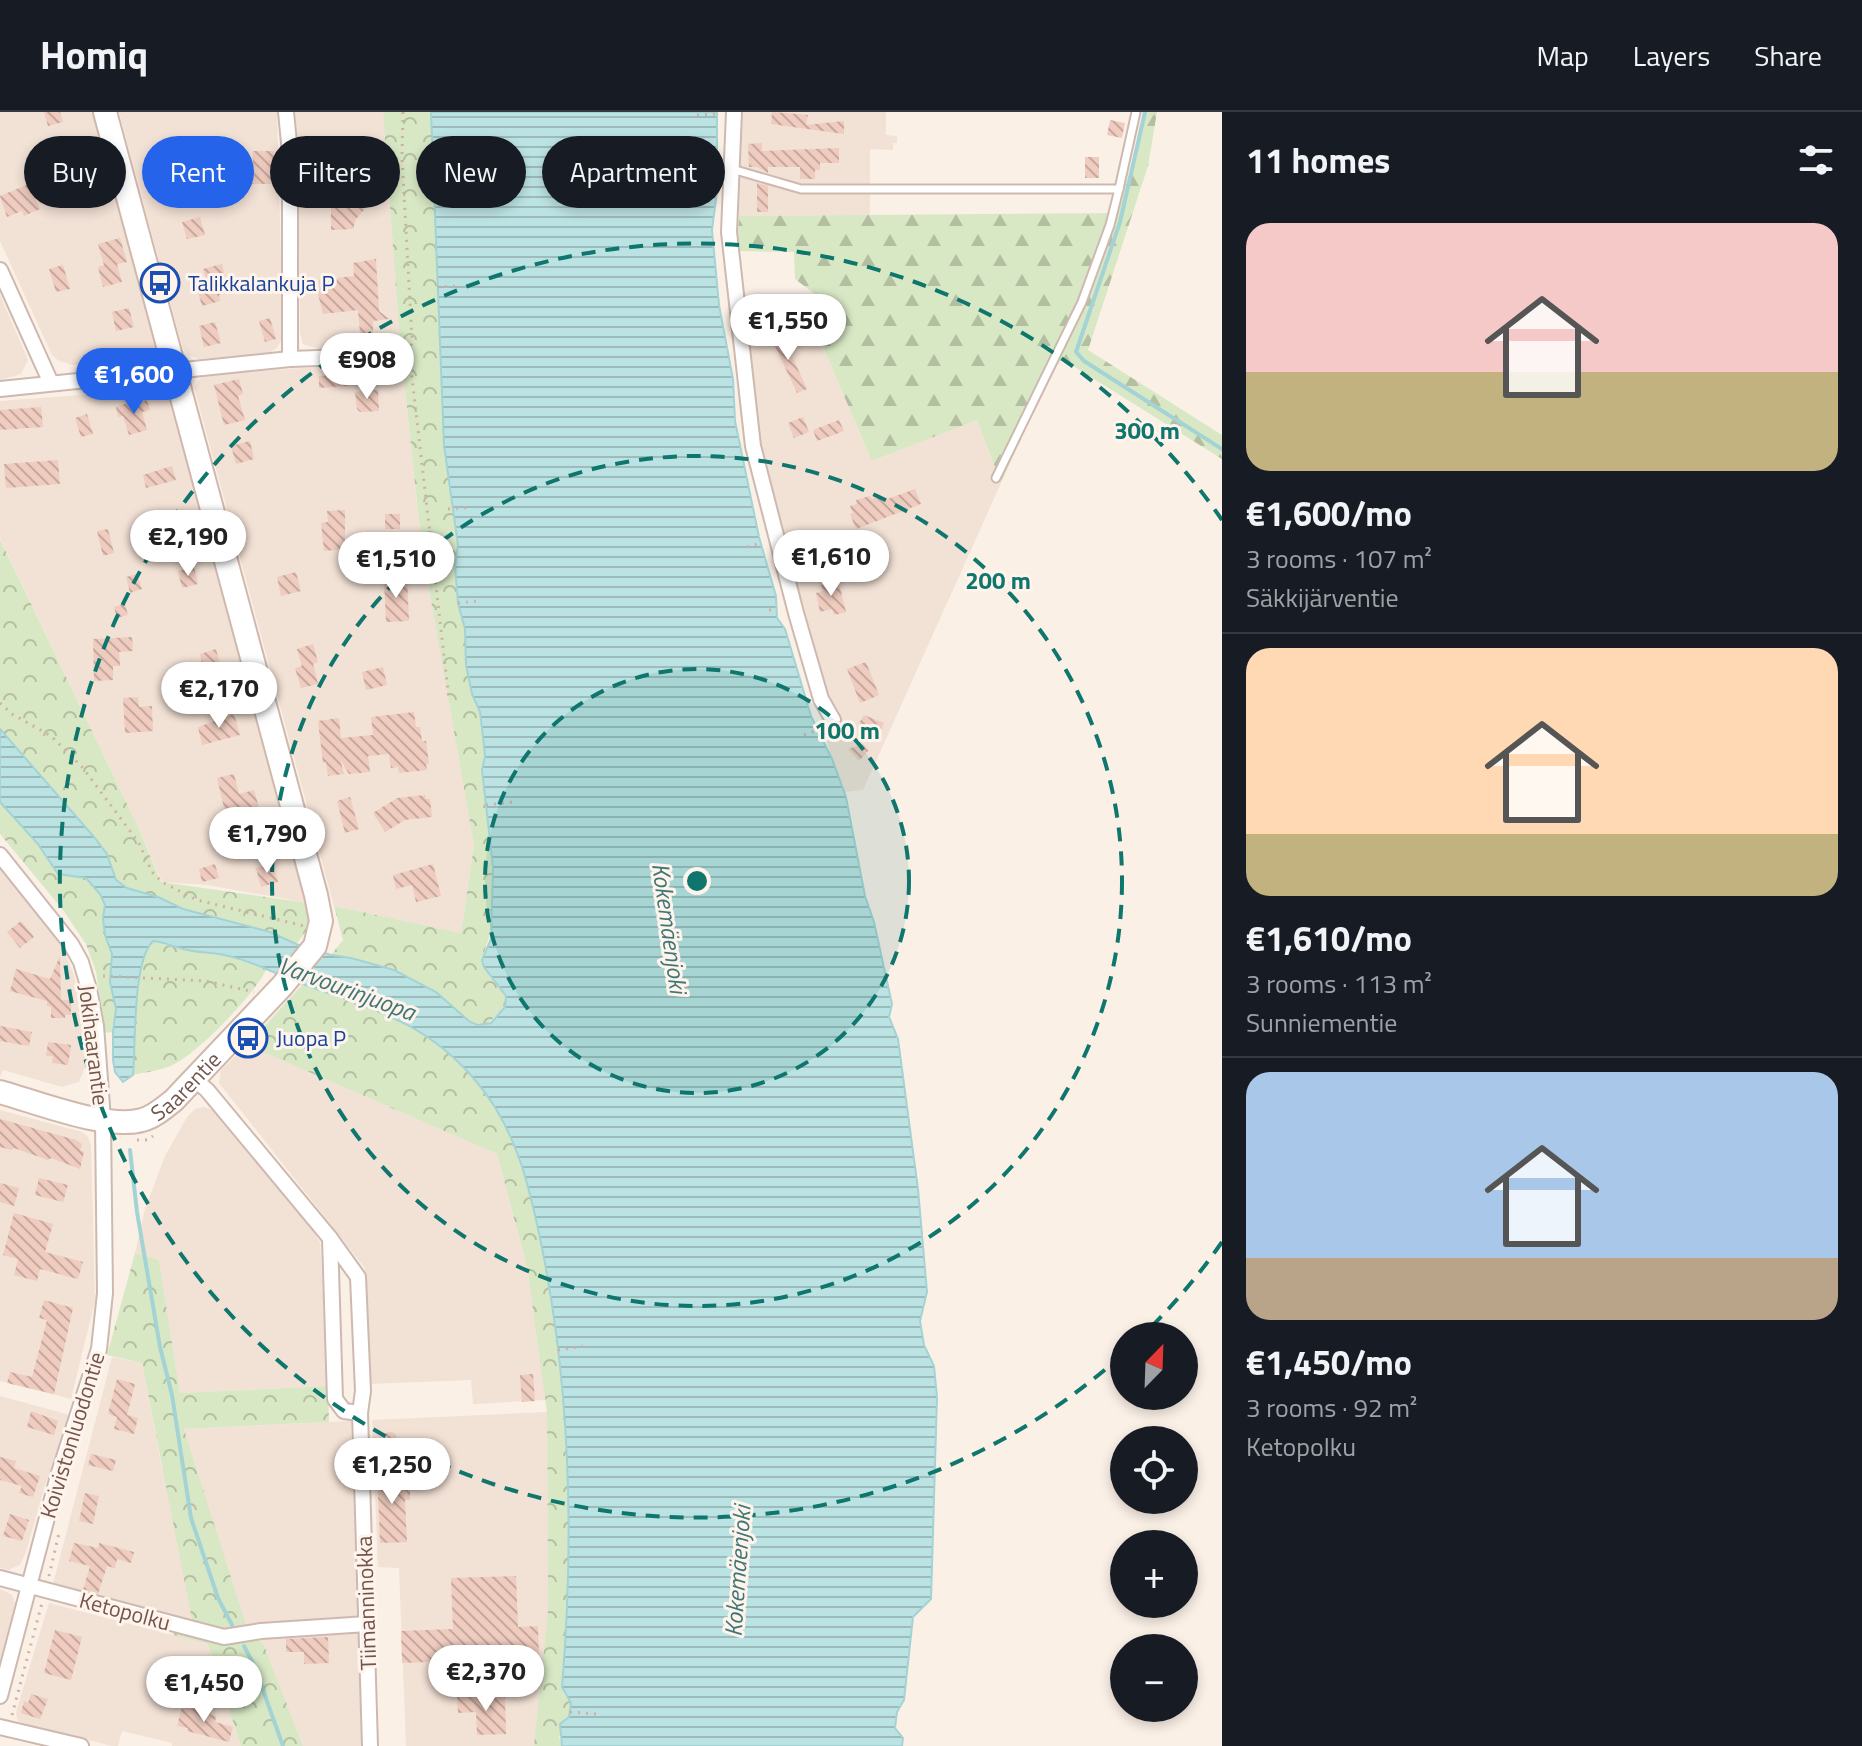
<!DOCTYPE html>
<html lang="en">
<head>
<meta charset="utf-8">
<style>
  :root { --surface:#171b24; --page:#242831; --text:#f1f3f6; --muted:#9ea1a6; --line:#363941; --accent:#2563eb }
  body { margin:0; font-family:"Titillium Web",sans-serif; background:var(--page); color:var(--text); height:100vh; display:flex; flex-direction:column; font-size:30px; white-space:nowrap }
  * { box-sizing:border-box; margin:0 }
  p { font-size:26px; color:var(--muted) }
  .icon { flex:none; width:44px; height:44px; fill:none; stroke:currentColor; stroke-width:2; stroke-linecap:round; stroke-linejoin:round }
  .map { position:relative; flex:1; overflow:hidden }
  .details { display:flex; flex-direction:column; background:var(--surface); width:640px }
  .details>* { flex:none }
  .banner { position:absolute; left:24px; top:24px; width:760px; height:72px; display:flex; gap:16px }
  .needle { width:52px; rotate:23deg }
  .fabs { position:absolute; left:1110px; top:1210px; display:grid; gap:16px }
  .fabs a { display:grid; place-items:center; width:88px; height:88px; border-radius:50%; background:var(--surface); box-shadow:0 4px 12px #0003; font-size:40px }
  .price { position:absolute; translate:-50% -68px; padding:0 18px; border-radius:28px; background:#fff; color:#222; font-size:26px; line-height:52px; filter:drop-shadow(0 2px 4px #0008) }
  .price::after { content:''; position:absolute; left:50%; top:48px; width:24px; height:18px; margin-left:-12px; background:inherit; clip-path:polygon(0 0,100% 0,50% 100%) }
  .price.on { background:var(--accent); color:#fff }
  ul { padding:0; list-style:none }
  li { display:grid; align-content:center; gap:16px; height:424px; padding:0 24px }
  li+li { border-top:2px solid var(--line) }
  li span { display:grid; place-items:center; height:248px; border-radius:24px; color:#555 }
  li>.icon { margin-inline-start:auto }
  span .icon { width:144px; height:144px; fill:#fffc; stroke-width:1 }
  li b { font-size:34px }
  h2 { display:flex; justify-content:space-between; align-items:center; height:96px; padding:0 24px; font-size:34px }
  .tag { padding:0 28px; border-radius:36px; background:var(--surface); box-shadow:0 4px 12px #0003; font-size:28px; line-height:72px }
  .tag.on { background:var(--accent); color:#fff }
  header { display:flex; align-items:center; gap:48px; box-sizing:border-box; height:112px; padding:0 40px; background:var(--surface); border-bottom:2px solid var(--line) }
  header strong { font-size:38px }
  nav { display:flex; gap:44px; margin-inline-start:auto; font-size:28px }
  main { display:flex; flex:1; min-height:0 }
  .map>svg:first-child { display:block }
</style>
</head>
<body>
<header>
<strong>Homiq</strong>
<nav><a>Map</a><a>Layers</a><a>Share</a></nav>
</header>
<main>
<div class="map">
<svg width="1222" height="1634" viewBox="0 0 1222 1634">
  <defs>
    <pattern id="forest-firs" width="22" height="20" patternUnits="userSpaceOnUse" patternTransform="scale(2)"><rect width="22" height="20" fill="#d8e8c5"/><path d="M5 1l3.5 6h-7zM16 11l3.5 6h-7z" fill="#b4bfa2"/></pattern>
    <pattern id="park-crowns" width="20" height="18" patternUnits="userSpaceOnUse" patternTransform="scale(2)"><rect width="20" height="18" fill="#d8e8c5"/><path d="M2 6a3 3 0 1 1 6 0M12 15a3 3 0 1 1 6 0" fill="none" stroke="#b4bfa2"/></pattern>
    <pattern id="water-rules" width="6" height="5" patternUnits="userSpaceOnUse" patternTransform="scale(2)"><rect width="6" height="5" fill="#bce3e3"/><path d="M0 2.5h6" fill="none" stroke="#9dbbba"/></pattern>
    <pattern id="building-back-hatch" width="6" height="6" patternUnits="userSpaceOnUse" patternTransform="scale(2)"><rect width="6" height="6" fill="#efccbf"/><path d="M-1 5l2 2M0 0l6 6M5-1l2 2" fill="none" stroke="#c6a89d"/></pattern>
  </defs>
  <rect width="100%" height="100%" fill="#fbf0e6"/>
  <g fill="#f2e1d5">
    <polygon points="0,0 96,0 158,224 155,241 148,247 73,253 59,249 52,243 0,129"/>
    <polygon points="119,0 277,0 283,225 277,236 267,242 199,247 188,243 182,234"/>
    <polygon points="295,0 383,0 400,231 321,238 303,232 300,221 298,34"/>
    <polygon points="741,0 886,0 886,23 897,24 897,31 893,31 893,38 870,37 870,103 739,104"/>
    <polygon points="0,183 28,248 21,262 0,268"/>
    <polygon points="807,198 872,349 977,308 1001,371 863,678 844,680 832,647 746,334 733,229"/>
    <polygon points="402,249 421,429 474,732 461,821 334,794 194,275 203,263"/>
    <polygon points="164,277 172,283 309,791 207,773 162,770 138,715 0,426 0,289"/>
    <polygon points="0,753 58,826 74,863 84,915 86,953 79,970 62,975 3,958 0,965"/>
    <polygon points="247,933 497,1042 527,1155 546,1288 473,1292 471,1268 370,1272 365,1156 219,971 221,958"/>
    <polygon points="204,995 217,999 308,1111 320,1130 328,1274 180,1281 159,1148 135,1141 145,1097 165,1044 187,1005 195,997"/>
    <polygon points="0,998 82,1020 88,1025 91,1033 95,1189 71,1287 0,1269"/>
    <polygon points="112,1245 142,1251 162,1357 174,1360 192,1509 53,1472"/>
    <polygon points="0,1284 70,1303 45,1373 26,1440 20,1453 8,1458 0,1456"/>
    <polygon points="547,1300 548,1498 535,1634 406,1634 399,1456 378,1455 372,1308"/>
    <polygon points="351,1309 364,1634 303,1634 264,1533 247,1516 243,1506 184,1317"/>
    <polygon points="0,1477 12,1483 15,1492 0,1551"/>
    <polygon points="49,1491 208,1532 241,1634 172,1634 172,1631 122,1619 118,1634 112,1634 24,1612 17,1608 16,1600"/>
  </g>
  <polygon fill="url(#forest-firs)" points="1145,0 1157,0 1148,54 1088,238 1222,323 1222,347 1062,247 1050,262 1001,371 977,308 872,349 807,198 828,192 795,167 794,140 737,139 739,104 1117,101 1140,27"/>
  <g fill="url(#park-crowns)">
    <path d="M383 0H431L444 333 458 433 455 454 458 491 465 517 466 553 472 582 480 600 483 625 485 645 482 658C488 709 496 761 492 813 491 826 480 842 484 854 487 864 500 875 506 884L505 895 486 913 470 910 436 880 395 858 351 846 331 843 343 828 334 794 461 821 474 733 422 437 400 231Z"/>
    <path d="M0 427 138 715 161 770 309 791C310 809 309 819 296 832L270 820 183 797 122 773 116 769 107 742 94 725 0 617Z"/>
    <polygon points="0,690 38,732 58,761 86,766 100,782 105,793 103,806 105,823 112,842 110,870 116,897 113,920 105,921 96,860 86,832 63,798 0,722"/>
    <path d="M152 829 184 838 223 842 266 858C254 883 196 944 170 954 159 959 145 960 133 963 136 931 132 851 152 829Z"/>
    <path d="M303 872C358 892 415 907 458 950 514 1004 531 1079 545 1152 572 1291 574 1434 562 1575L564 1582 571 1591 569 1605 559 1625 562 1634H534L548 1498 547 1300 527 1155 497 1042 247 933Z"/>
    <polygon points="135,1141 159,1148 180,1281 328,1274 329,1310 184,1317 247,1516 264,1533 303,1634 241,1634 208,1532 173,1523 177,1506 192,1508 142,1251 107,1243"/>
  </g>
  <path fill="url(#water-rules)" stroke="#a3d3d4" stroke-width="2" d="M431 0H717V79L712 118 719 193 733 267 735 309 759 425 776 484 777 506 785 517 811 604 832 647 846 685 865 784 874 810 892 892 889 905 898 927 918 1077 927 1180 920 1209 924 1233 934 1254 937 1285 931 1487 913 1505 904 1588 897 1600 895 1616 903 1626 902 1634H562L560 1612 569 1605 571 1591 562 1575C574 1430 571 1284 543 1141 531 1080 517 1016 475 968 424 908 372 898 303 872 277 863 251 848 224 843 212 840 199 841 188 838 176 836 165 830 153 829 132 850 136 932 133 963L123 970 115 960 113 948V920L116 897 110 870 112 842 105 823 103 806 105 793 100 782 86 766 58 762 38 732 0 690V617L94 725 107 742 116 768 127 776 158 785 183 797 270 820 296 832 331 843 351 846 394 858 436 880 470 910 478 913 491 911 505 895 506 884 484 855 482 848 491 827 493 755 482 658 485 644 483 625 480 600 472 582 466 553 465 517 458 491 455 454 458 433 444 333Z"/>
  <g fill="none" stroke-linecap="round" stroke-linejoin="round">
    <g stroke="#a3d3d4" stroke-width="4">
      <polyline points="1145,0 1120,110 1076,240 1084,249 1222,337"/>
      <polyline points="130,1038 137,1100 160,1235 172,1283 191,1406 218,1486 232,1513"/>
      <polyline points="244,1534 254,1553 283,1634"/>
    </g>
  </g>
  <g fill="url(#building-back-hatch)">
    <polygon points="44,0 60,0 63,10 48,14"/>
    <polygon points="772,0 808,3 806,13 844,9 844,22 771,12"/>
    <polygon points="1110,8 1125,11 1122,26 1107,23"/>
    <polygon points="762,31 762,39 839,36 839,51 820,51 820,58 815,58 815,67 800,67 800,55 768,55 768,61 757,55 749,55 748,32"/>
    <polygon points="366,34 369,92 356,107 353,117 331,118 331,94 335,94 335,71 314,72 312,58 346,56 345,36"/>
    <polygon points="253,39 274,39 274,72 252,72"/>
    <rect x="1085" y="45" width="14" height="21"/>
    <polygon points="186,47 194,65 172,71 167,52"/>
    <polygon points="78,50 81,62 85,61 91,82 59,94 54,80 69,76 63,54"/>
    <polygon points="757,71 768,74 768,100 757,100"/>
    <polygon points="29,72 40,97 24,104 22,99 7,105 0,84"/>
    <polygon points="200,105 205,123 187,127 182,110"/>
    <polygon points="120,126 127,150 117,152 122,170 103,175 98,155 104,153 98,132"/>
    <polygon points="376,147 379,199 389,207 373,209 373,232 361,232 358,198 323,202 317,178 320,177 319,168 354,164 353,151"/>
    <polygon points="222,152 229,180 219,183 220,189 202,194 198,180 209,177 203,157"/>
    <polygon points="63,153 70,177 56,180 49,157"/>
    <polygon points="129,196 134,215 116,219 112,200"/>
    <polygon points="270,206 276,227 265,230 259,209"/>
    <polygon points="215,210 221,231 204,235 199,214"/>
    <polygon points="780,218 807,277 797,281 770,223"/>
    <polygon points="361,261 361,273 319,276 319,264"/>
    <polygon points="239,267 243,282 238,284 245,308 224,313 214,273"/>
    <polygon points="378,278 379,299 360,300 357,297 355,280"/>
    <polygon points="139,287 140,290 147,288 150,298 142,300 147,318 129,323 123,304 118,305 116,295"/>
    <polygon points="41,295 43,315 0,318 0,298"/>
    <polygon points="87,302 93,322 81,325 75,306"/>
    <polygon points="803,305 809,320 794,326 788,311"/>
    <polygon points="839,308 844,319 817,329 813,318"/>
    <polygon points="250,329 254,347 236,352 231,334"/>
    <polygon points="58,348 60,372 6,376 4,352"/>
    <polygon points="172,354 176,368 146,376 143,363"/>
    <polygon points="915,377 921,392 856,417 850,402 853,401 850,394 857,392 856,388 870,384 872,387 880,384 882,389"/>
    <polygon points="345,398 345,437 324,439 321,411 328,410 327,399"/>
    <rect x="385" y="402" width="15" height="15"/>
    <polygon points="170,415 174,432 159,437 158,433 150,434 147,421"/>
    <polygon points="108,417 114,441 103,444 97,419"/>
    <polygon points="194,455 198,472 182,476 178,459"/>
    <polygon points="296,460 301,479 281,484 277,465"/>
    <polygon points="137,462 142,477 130,481 126,465"/>
    <polygon points="407,466 409,509 386,510 384,467"/>
    <polygon points="838,468 846,500 834,503 832,497 820,500 816,481 823,479 821,473"/>
    <polygon points="125,492 128,503 117,506 114,495"/>
    <polygon points="132,525 133,539 119,540 120,554 113,554 113,568 94,569 93,527"/>
    <polygon points="313,532 318,550 313,552 318,572 301,576 295,556 302,554 297,537"/>
    <polygon points="216,537 221,556 204,561 200,542"/>
    <polygon points="866,550 879,583 860,591 847,557"/>
    <polygon points="383,555 387,573 366,578 362,560"/>
    <polygon points="138,585 139,595 152,594 153,619 125,621 123,586"/>
    <polygon points="414,600 416,615 420,615 422,629 426,629 429,652 426,652 427,658 399,661 398,655 391,656 389,642 368,644 370,660 349,662 340,647 344,662 328,664 326,650 323,651 318,609 339,606 341,626 373,623 371,605"/>
    <polygon points="234,602 240,623 202,633 198,615"/>
    <polygon points="864,603 884,611 879,622 858,613"/>
    <polygon points="863,632 869,638 859,649 848,637"/>
    <polygon points="234,662 239,682 254,678 259,696 241,701 239,696 225,700 217,666"/>
    <polygon points="425,683 426,687 430,687 432,705 405,708 385,720 373,701 397,686"/>
    <polygon points="350,685 359,717 345,721 337,689"/>
    <polygon points="215,752 219,766 202,770 199,757"/>
    <polygon points="273,752 278,770 261,775 256,756"/>
    <polygon points="433,752 441,784 416,790 412,773 396,777 393,763"/>
    <polygon points="21,809 34,825 20,836 7,820"/>
    <polygon points="60,844 61,888 71,888 71,903 65,903 65,906 51,906 51,895 47,894 47,889 10,879 16,857 50,867"/>
    <polygon points="0,914 32,920 29,934 0,929"/>
    <polygon points="48,930 71,933 68,953 52,951 53,944 46,944"/>
    <polygon points="0,1007 76,1028 82,1032 80,1038 84,1040 80,1057 51,1046 48,1048 14,1036 11,1038 0,1035"/>
    <polygon points="39,1066 68,1073 63,1090 35,1083"/>
    <polygon points="0,1071 19,1076 14,1094 0,1090"/>
    <polygon points="14,1101 53,1112 45,1140 83,1150 78,1167 40,1157 37,1169 14,1163 18,1147 3,1143"/>
    <polygon points="44,1188 73,1196 54,1282 7,1271 10,1260 32,1265 47,1208 39,1206"/>
    <polygon points="533,1262 535,1289 522,1290 520,1263"/>
    <polygon points="117,1267 135,1272 127,1303 138,1306 134,1322 114,1317 117,1305 108,1302"/>
    <polygon points="31,1299 58,1309 54,1323 27,1315"/>
    <circle cx="390" cy="1327" r="7"/>
    <polygon points="91,1342 116,1348 113,1359 88,1353"/>
    <polygon points="0,1345 16,1349 14,1356 40,1364 33,1385 19,1381 22,1374 0,1368"/>
    <polygon points="404,1358 405,1377 410,1376 410,1388 405,1388 407,1430 380,1431 377,1359"/>
    <polygon points="85,1381 99,1384 93,1412 79,1409"/>
    <polygon points="10,1402 29,1408 22,1429 3,1424"/>
    <polygon points="74,1431 98,1436 99,1431 134,1440 131,1451 117,1447 115,1456 107,1454 98,1482 83,1478 90,1454 69,1449"/>
    <polygon points="516,1464 518,1515 538,1514 539,1546 402,1551 401,1519 453,1517 451,1466"/>
    <polygon points="55,1518 82,1525 71,1568 44,1561"/>
    <polygon points="328,1525 329,1551 304,1552 304,1540 286,1540 286,1527"/>
    <polygon points="166,1559 178,1563 171,1586 159,1583"/>
    <polygon points="31,1582 48,1587 40,1607 21,1601 24,1589 28,1591"/>
    <polygon points="505,1583 506,1622 477,1623 476,1600 458,1601 457,1584"/>
    <polygon points="182,1595 211,1600 210,1603 216,1604 215,1610 233,1615 229,1630 187,1619 188,1616 177,1614"/>
  </g>
  <g fill="none" stroke-linecap="round" stroke-linejoin="round">
    <defs>
      <g id="lane">
        <polyline points="732,57 801,77 1119,77 1136,0"/>
        <polyline points="996,366 1082,190 1110,113 1119,77"/>
      </g>
      <g id="street">
        <polyline points="286,0 290,41 290,247"/>
        <polyline points="734,0 729,120 753,334 796,501 821,587 833,608"/>
        <polyline points="0,158 51,271"/>
        <polyline points="0,277 290,247 346,245"/>
        <polyline points="0,743 71,832 81,850 89,877 96,914 103,1008 105,1181 99,1237 58,1364 0,1584"/>
        <polyline points="194,967 207,978 330,1126 358,1165 363,1279 360,1301 370,1634"/>
        <polyline points="330,1126 335,1287 344,1299 360,1301"/>
        <polyline points="0,1466 224,1525 261,1519 367,1512"/>
        <polyline points="0,1615 81,1634"/>
      </g>
      <g id="secondary">
        <path id="s1" d="M0 980C36 990 107 1018 142 1008 154 1005 164 996 174 988L282 874 315 834 321 809 316 783 105 0"/>
      </g>
    </defs>
    <use href="#lane" stroke="#ceb9b0" stroke-width="11"/>
    <use href="#street" stroke="#ceb9b0" stroke-width="18"/>
    <use href="#secondary" stroke="#d1b8ad" stroke-width="26"/>
    <g stroke="#d3afa3" stroke-width="3" stroke-dasharray="2 6" stroke-linecap="butt">
      <polyline points="403,0 402,45 412,227 410,248 449,587"/>
      <polyline points="697,3 717,2"/>
      <polyline points="697,57 717,57"/>
      <polyline points="437,175 458,174"/>
      <polyline points="448,397 472,395"/>
      <polyline points="747,435 761,431"/>
      <polyline points="458,491 476,489"/>
      <polyline points="769,498 777,497"/>
      <polyline points="0,591 12,602 51,624 83,656 139,731 152,760 162,770 197,788 304,814"/>
      <polyline points="804,623 818,618"/>
      <polyline points="486,693 512,690"/>
      <polyline points="103,864 206,869 254,880"/>
      <polyline points="137,1028 148,1028 153,1024"/>
      <polyline points="558,1238 583,1234"/>
      <polyline points="49,1464 59,1421"/>
      <polyline points="570,1600 596,1602"/>
      <polyline points="12,1603 42,1491"/>
    </g>
    <use href="#lane" stroke="#fff" stroke-width="7"/>
    <use href="#street" stroke="#fff" stroke-width="14"/>
    <use href="#secondary" stroke="#fff" stroke-width="22"/>
  </g>
  <circle cx="697" cy="769" r="212" fill="#0f766e" fill-opacity=".12"/>
  <g fill="none" stroke="#0f766e" stroke-width="4" stroke-dasharray="14 10">
    <circle cx="697" cy="769" r="212"/>
    <circle cx="697" cy="769" r="425"/>
    <path d="M1222 1130A637 637 0 0 1 1143 1223M1123 1242A637 637 0 1 1 1222 408"/>
  </g>
  <defs>
    <symbol id="bus-ring" viewBox="-11 -11 22 22"><circle r="9.5" fill="#fef4ec" stroke="#1a4fb4" stroke-width="1.5"/><path d="M-5-6H5V4H4V6H2V4H-2V6H-4V4H-5ZM-3.5-4V0h7V-4ZM-3.5 1.2v1.5H-2V1.2ZM2 1.2v1.5H3.5V1.2Z" fill="#1a4fb4"/></symbol>
  </defs>
  <g fill-rule="evenodd">
    <use href="#bus-ring" x="138" y="149" width="44" height="44"/>
    <use href="#bus-ring" x="226" y="904" width="44" height="44"/>
  </g>
  <g text-anchor="middle" dominant-baseline="central" stroke-width="6" stroke-linejoin="round" paint-order="stroke">
    <g font-size="22" fill="#164399" stroke="#fef4ec" text-anchor="start">
      <text x="188" y="171">Talikkalankuja P</text>
      <text x="276" y="926">Juopa P</text>
    </g>
    <g font-size="22" fill="#73554c" stroke="#fef4ec">
      <text transform="translate(94 933) rotate(83)">Jokihaarantie</text>
      <text stroke="none"><textPath href="#s1" startOffset="202">Saarentie</textPath></text>
      <text transform="translate(72 1323) rotate(-73)">Koivistonluodontie</text>
      <text transform="translate(366 1491) rotate(-92)">Tiimanninokka</text>
      <text transform="translate(125 1499) rotate(15)">Ketopolku</text>
    </g>
    <g font-size="24" font-style="italic" fill="#417677" stroke="#fef4ec">
      <text transform="translate(670 816) rotate(82)">Kokemäenjoki</text>
      <text transform="translate(347 876) rotate(20)">Varvourinjuopa</text>
      <text transform="translate(737 1459) rotate(-86)">Kokemäenjoki</text>
    </g>
  </g>
  <circle cx="697" cy="769" r="12" fill="#0f766e" stroke="#fef4ec" stroke-width="4"/>
  <g font-size="24" text-anchor="middle" font-weight="bold" fill="#0f766e" stroke="#fef4ec" stroke-width="6" stroke-linejoin="round" paint-order="stroke">
    <text x="1147" y="327">300 m</text>
    <text x="998" y="477">200 m</text>
    <text x="847" y="627">100 m</text>
  </g>
</svg>
<div class="fabs">
<a><svg class="needle" viewBox="-14 -14 28 28"><path d="M0-13l5 13h-10z" fill="#e53935"/><path d="M0 13l5-13h-10z" fill="#9ea1a6"/></svg></a>
<a><svg class="icon" aria-label="locate" viewBox="0 0 24 24"><circle cx="12" cy="12" r="6"/><path d="M12 2v4M12 18v4M2 12h4M18 12h4"/></svg></a>
<a>+</a>
<a>−</a>
</div>
<b class="price" style="left:788px;top:250px">€1,550</b>
<b class="price" style="left:367px;top:289px">€908</b>
<b class="price on" style="left:134px;top:304px">€1,600</b>
<b class="price" style="left:188px;top:466px">€2,190</b>
<b class="price" style="left:831px;top:486px">€1,610</b>
<b class="price" style="left:396px;top:488px">€1,510</b>
<b class="price" style="left:219px;top:618px">€2,170</b>
<b class="price" style="left:267px;top:763px">€1,790</b>
<b class="price" style="left:392px;top:1394px">€1,250</b>
<b class="price" style="left:486px;top:1601px">€2,370</b>
<b class="price" style="left:204px;top:1612px">€1,450</b>
<div class="banner">
<a class="tag">Buy</a>
<a class="tag on">Rent</a>
<a class="tag">Filters</a>
<a class="tag">New</a>
<a class="tag">Apartment</a>
</div>
</div>
<section class="details">
<h2>11 homes<svg class="icon" aria-label="filters" viewBox="0 0 24 24"><path d="M4 7h16M4 17h16"/><circle cx="9" cy="7" r="2"/><circle cx="15" cy="17" r="2"/></svg></h2>
<ul>
<li><span style="background:linear-gradient(#f6c9c9 60%,#c2b280 0)"><svg class="icon" aria-label="home" viewBox="0 0 24 24"><path d="M3 11l9-7 9 7M6 9v11h12V9"/></svg></span><div><b>€1,600/mo</b><p>3 rooms · 107 m²</p><p>Säkkijärventie</p></div></li>
<li><span style="background:linear-gradient(#ffd9b3 75%,#c2b280 0)"><svg class="icon" aria-label="home" viewBox="0 0 24 24"><path d="M3 11l9-7 9 7M6 9v11h12V9"/></svg></span><div><b>€1,610/mo</b><p>3 rooms · 113 m²</p><p>Sunniementie</p></div></li>
<li><span style="background:linear-gradient(#a9c7e8 75%,#b9a48a 0)"><svg class="icon" aria-label="home" viewBox="0 0 24 24"><path d="M3 11l9-7 9 7M6 9v11h12V9"/></svg></span><div><b>€1,450/mo</b><p>3 rooms · 92 m²</p><p>Ketopolku</p></div></li>
</ul>
</section>
</main>
</body>
</html>
